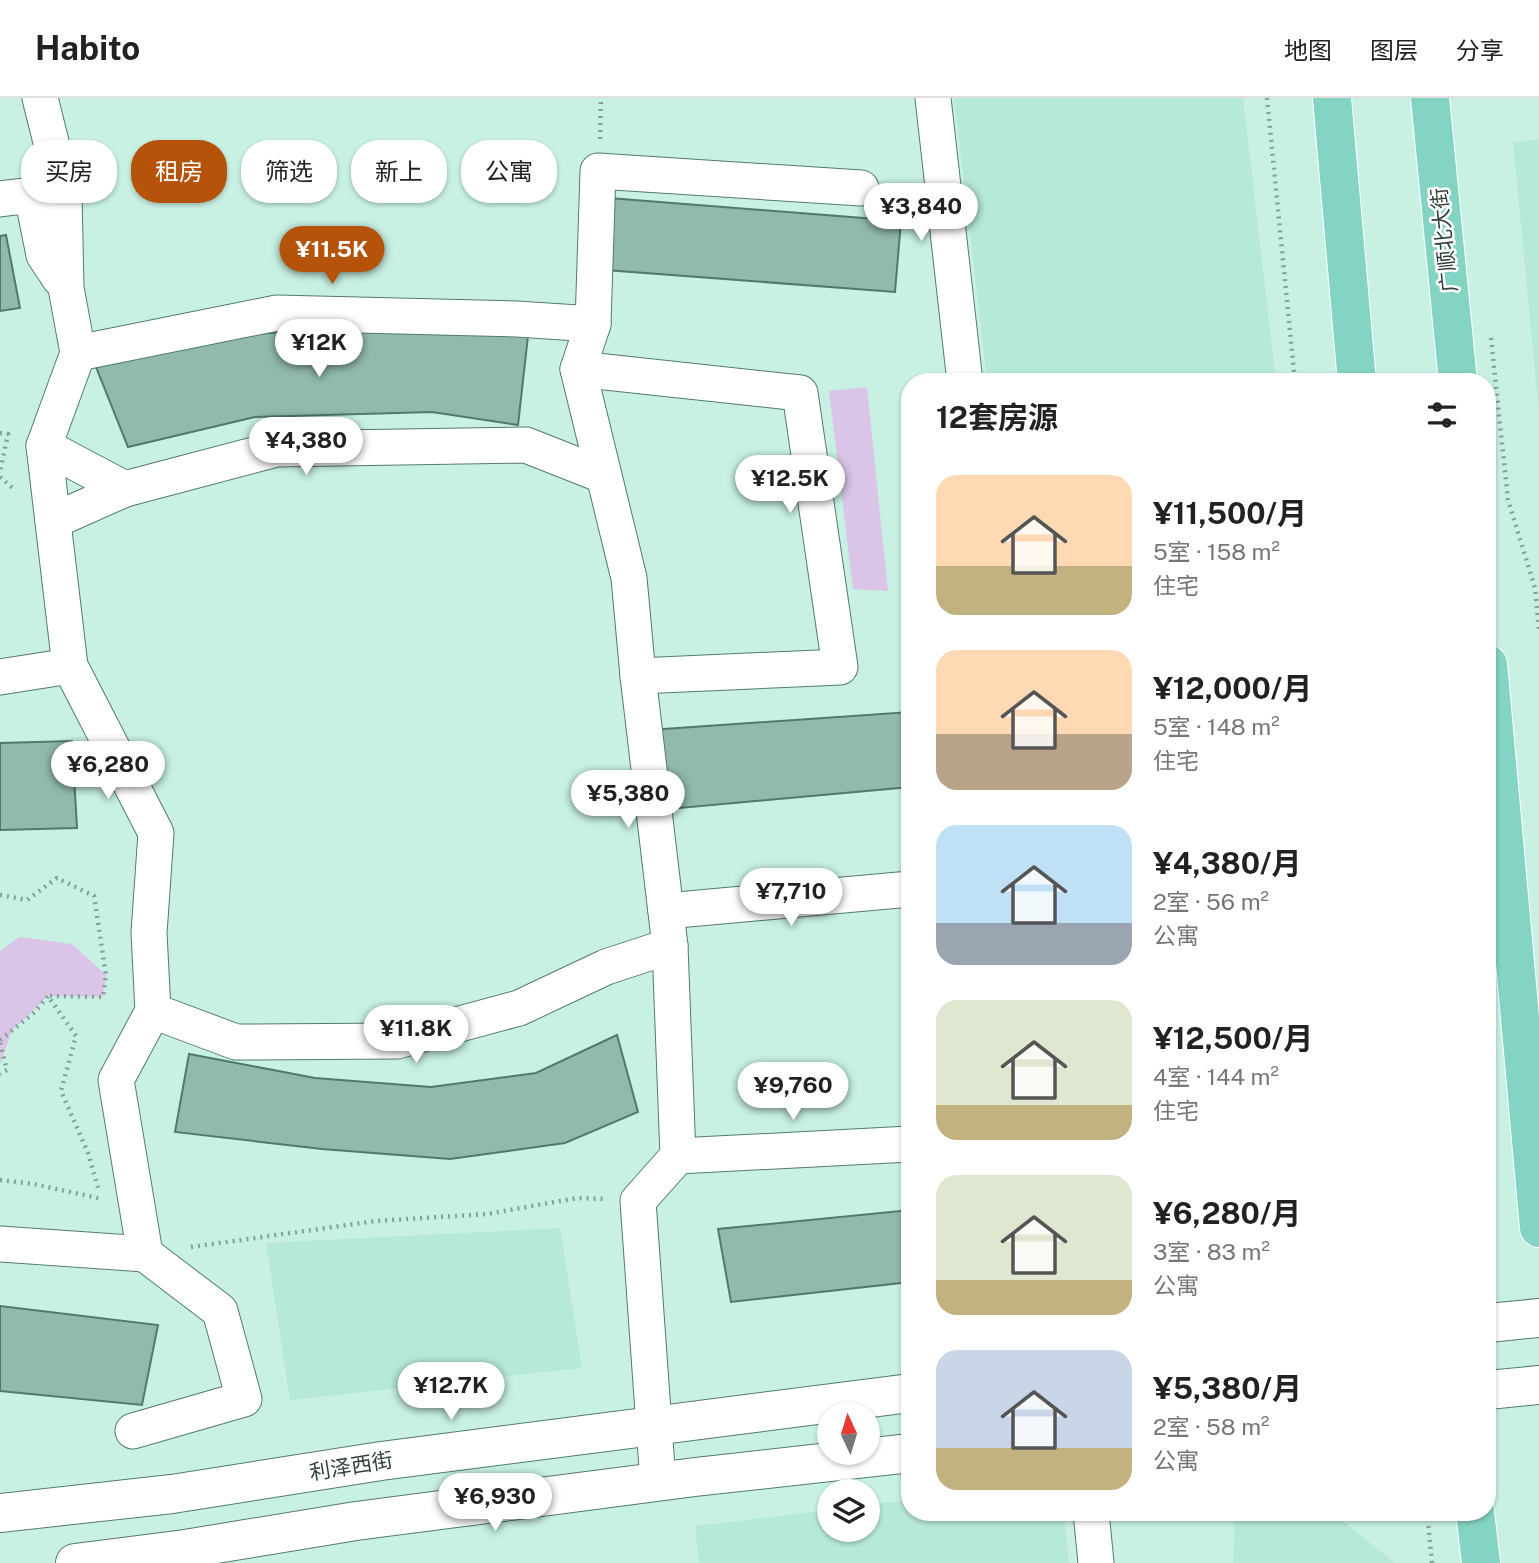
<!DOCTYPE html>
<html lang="zh">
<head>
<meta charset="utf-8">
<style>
  :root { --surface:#fff; --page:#f2f2f2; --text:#222; --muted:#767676; --line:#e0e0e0; --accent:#b45309 }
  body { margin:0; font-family:"Public Sans","Noto Sans SC",sans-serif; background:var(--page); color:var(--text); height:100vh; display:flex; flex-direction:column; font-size:26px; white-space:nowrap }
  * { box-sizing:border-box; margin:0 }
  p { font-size:23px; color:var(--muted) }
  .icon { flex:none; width:38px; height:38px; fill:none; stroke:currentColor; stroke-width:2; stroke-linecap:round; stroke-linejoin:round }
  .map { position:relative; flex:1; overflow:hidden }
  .panel { position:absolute; left:901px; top:275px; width:595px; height:1148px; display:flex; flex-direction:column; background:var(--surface); border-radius:28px; box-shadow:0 2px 5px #0004 }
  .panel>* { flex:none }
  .banner { position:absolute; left:21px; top:42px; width:665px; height:63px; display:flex; gap:14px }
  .needle { width:46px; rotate:356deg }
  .fabs { position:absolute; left:817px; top:1304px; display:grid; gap:14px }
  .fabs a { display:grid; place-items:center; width:63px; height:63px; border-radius:50%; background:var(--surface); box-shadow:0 2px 5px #0004; font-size:35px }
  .price { position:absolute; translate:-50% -60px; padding:0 16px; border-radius:24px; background:#fff; color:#222; font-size:23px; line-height:46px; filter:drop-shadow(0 2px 4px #0008) }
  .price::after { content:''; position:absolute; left:50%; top:42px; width:21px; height:16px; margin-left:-10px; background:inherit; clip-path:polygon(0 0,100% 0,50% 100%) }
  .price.active { background:var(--accent); color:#fff }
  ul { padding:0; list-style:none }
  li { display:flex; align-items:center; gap:21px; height:175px; padding:0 35px }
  li span { display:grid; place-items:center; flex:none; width:196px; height:140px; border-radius:21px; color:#555 }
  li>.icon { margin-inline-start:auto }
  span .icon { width:84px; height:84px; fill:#fffc; stroke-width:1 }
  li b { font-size:30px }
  h2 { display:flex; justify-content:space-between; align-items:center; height:84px; padding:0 35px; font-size:30px }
  .tag { padding:0 24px; border-radius:28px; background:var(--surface); box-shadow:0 2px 5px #0004; font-size:24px; line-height:63px }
  .tag.active { background:var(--accent); color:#fff }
  header { display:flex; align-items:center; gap:42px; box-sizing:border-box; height:98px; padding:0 35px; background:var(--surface); border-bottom:2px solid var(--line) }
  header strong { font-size:33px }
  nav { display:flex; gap:38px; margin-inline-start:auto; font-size:24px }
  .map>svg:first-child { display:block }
</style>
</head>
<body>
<header>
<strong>Habito</strong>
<nav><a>地图</a><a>图层</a><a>分享</a></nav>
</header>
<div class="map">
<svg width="1539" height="1465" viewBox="0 0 1539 1465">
  <rect width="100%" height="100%" fill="#c8f1e4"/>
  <g fill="#b6e9d9">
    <polygon points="954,0 1243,0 1276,283 987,283"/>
    <polygon points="1539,41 1539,315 1513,44"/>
    <polygon points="560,1130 582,1270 290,1302 266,1145"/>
    <polygon points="910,1402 910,1414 1064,1414 1069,1465 699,1465 695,1428 829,1412 830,1432 868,1432 868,1407"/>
    <polygon points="1235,1414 1332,1414 1395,1465 1233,1465"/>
  </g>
  <g fill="#dac4e7">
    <polygon points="867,289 888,493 853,491 829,293"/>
    <polygon points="20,839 72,846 106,877 103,899 48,898 12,933 0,966 0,853"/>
  </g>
  <g fill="#91b9ac" stroke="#53796e" stroke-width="2">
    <polygon points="609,100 901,123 895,194 606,172"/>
    <polygon points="6,137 20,210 0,213 0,138"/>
    <polygon points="432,228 528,238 518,327 432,314 255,319 128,349 96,269 251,236"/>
    <polygon points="910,614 910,689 658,712 650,632"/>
    <polygon points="72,643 77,730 0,732 0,645"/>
    <polygon points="617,937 638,1014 565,1045 450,1061 322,1051 175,1034 189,956 315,980 431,989 536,975"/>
    <polygon points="910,1112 910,1184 731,1204 718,1131"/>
    <polygon points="0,1208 158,1227 142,1307 0,1293"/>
  </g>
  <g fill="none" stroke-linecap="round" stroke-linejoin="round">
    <defs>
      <g id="minor">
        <polyline points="40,0 64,96 66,190 78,255 44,348 70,568 156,735 149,835 153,913 116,982 145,1156 220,1213 244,1301 133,1333"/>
        <polyline points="933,0 965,284"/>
        <polyline points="0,101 32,97 44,157 60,181"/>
        <polyline points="78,255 277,215 517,221 593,226"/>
        <polyline points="578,271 800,295 840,569 638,578"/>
        <polyline points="44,348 125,391 276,351 526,347 602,377"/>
        <polyline points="53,423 125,391"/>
        <polyline points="0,579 70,568"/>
        <polyline points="666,813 910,791"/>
        <polyline points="153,913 236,944 397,943 519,910 606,869 670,848"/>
        <polyline points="678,1058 910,1046"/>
        <polyline points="0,1146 145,1156"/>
        <polyline points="658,1384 638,1103 678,1058 670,848 638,578 629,480 578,271 593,226 598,73 861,90"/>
        <polyline points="1091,1414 1096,1465"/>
      </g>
      <g id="tertiary">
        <polyline points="1488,1225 1539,1220"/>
        <polyline points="1488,1292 1539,1287"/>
        <polyline points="0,1415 172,1396 381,1363 910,1295"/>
        <polyline points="75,1465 185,1451 356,1423 695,1379 910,1355"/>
      </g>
      <g id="primary">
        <polyline points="1332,0 1357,284"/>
        <polyline points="1430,0 1458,284"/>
        <polyline points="1488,566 1539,1130"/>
        <polyline points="1475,1414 1481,1465"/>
      </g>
    </defs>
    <use href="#minor" stroke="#547a6f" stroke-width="37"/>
    <use href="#tertiary" stroke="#547a6f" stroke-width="40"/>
    <use href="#primary" stroke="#fff" stroke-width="40"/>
    <g stroke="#83a197" stroke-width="4.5" stroke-dasharray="2 5" stroke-linecap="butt">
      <polyline points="1267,0 1295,284"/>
      <polyline points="600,41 601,0"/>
      <polyline points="1491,240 1508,402 1535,490 1539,532"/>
      <polyline points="0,335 8,336 0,374"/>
      <polyline points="0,379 15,392"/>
      <polyline points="0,797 27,802 57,780 94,798 106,877 103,899 48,898"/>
      <polyline points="0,942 35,914 48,898 76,938 61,993 88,1055 99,1093"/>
      <polyline points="0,945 7,972 0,976"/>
      <polyline points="0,1082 34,1086 102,1101"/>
      <polyline points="191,1149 376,1123 487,1116 577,1100 606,1101"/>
      <polyline points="1427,1414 1432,1465"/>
    </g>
    <use href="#minor" stroke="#fff" stroke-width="35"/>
    <use href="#tertiary" stroke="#fff" stroke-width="38"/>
    <use href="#primary" stroke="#83d4c2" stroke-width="38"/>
  </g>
  <g text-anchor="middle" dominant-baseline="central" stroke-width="5" stroke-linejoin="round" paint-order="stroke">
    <g font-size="21" fill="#30403b" stroke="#fff">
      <text transform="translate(1444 142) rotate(-96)">广顺北大街</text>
      <text transform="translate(351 1368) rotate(-9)">利泽西街</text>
    </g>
  </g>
</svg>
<div class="fabs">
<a><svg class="needle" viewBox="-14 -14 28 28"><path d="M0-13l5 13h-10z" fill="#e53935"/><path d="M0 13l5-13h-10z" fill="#767676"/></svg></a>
<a><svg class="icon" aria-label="layers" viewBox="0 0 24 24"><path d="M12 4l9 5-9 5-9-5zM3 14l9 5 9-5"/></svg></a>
</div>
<b class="price" style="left:921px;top:145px">¥3,840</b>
<b class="price active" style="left:332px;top:188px">¥11.5K</b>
<b class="price" style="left:319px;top:281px">¥12K</b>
<b class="price" style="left:306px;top:379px">¥4,380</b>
<b class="price" style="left:790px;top:417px">¥12.5K</b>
<b class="price" style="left:108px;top:703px">¥6,280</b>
<b class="price" style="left:628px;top:732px">¥5,380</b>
<b class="price" style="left:791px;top:830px">¥7,710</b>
<b class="price" style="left:416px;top:967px">¥11.8K</b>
<b class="price" style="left:793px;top:1024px">¥9,760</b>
<b class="price" style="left:451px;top:1324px">¥12.7K</b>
<b class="price" style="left:495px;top:1435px">¥6,930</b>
<div class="banner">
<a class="tag">买房</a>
<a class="tag active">租房</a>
<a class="tag">筛选</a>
<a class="tag">新上</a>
<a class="tag">公寓</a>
</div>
<section class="panel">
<h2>12套房源<svg class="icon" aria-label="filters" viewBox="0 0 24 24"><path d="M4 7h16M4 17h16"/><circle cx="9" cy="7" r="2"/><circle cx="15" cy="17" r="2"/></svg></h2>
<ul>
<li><span style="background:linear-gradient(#ffd9b3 65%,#c2b280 0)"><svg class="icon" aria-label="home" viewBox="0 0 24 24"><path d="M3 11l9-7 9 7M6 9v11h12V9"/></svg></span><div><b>¥11,500/月</b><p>5室 · 158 m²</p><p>住宅</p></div></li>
<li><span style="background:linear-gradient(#ffd9b3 60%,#b9a48a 0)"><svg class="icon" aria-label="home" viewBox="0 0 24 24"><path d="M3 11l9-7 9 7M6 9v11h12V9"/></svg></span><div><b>¥12,000/月</b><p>5室 · 148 m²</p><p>住宅</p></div></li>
<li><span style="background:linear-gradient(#bfe0f5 70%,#9aa5b1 0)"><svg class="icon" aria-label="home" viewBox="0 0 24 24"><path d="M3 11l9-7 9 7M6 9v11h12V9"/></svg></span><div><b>¥4,380/月</b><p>2室 · 56 m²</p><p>公寓</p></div></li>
<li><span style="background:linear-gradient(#dfe7d0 75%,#c2b280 0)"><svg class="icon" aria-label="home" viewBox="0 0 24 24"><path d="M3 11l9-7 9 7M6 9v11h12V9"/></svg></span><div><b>¥12,500/月</b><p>4室 · 144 m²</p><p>住宅</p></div></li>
<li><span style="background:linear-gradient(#dfe7d0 75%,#c2b280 0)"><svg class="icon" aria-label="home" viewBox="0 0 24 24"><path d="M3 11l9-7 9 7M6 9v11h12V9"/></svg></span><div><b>¥6,280/月</b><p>3室 · 83 m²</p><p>公寓</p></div></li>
<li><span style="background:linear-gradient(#c9d6e8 70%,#c2b280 0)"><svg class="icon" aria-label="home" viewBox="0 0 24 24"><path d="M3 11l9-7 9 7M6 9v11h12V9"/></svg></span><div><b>¥5,380/月</b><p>2室 · 58 m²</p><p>公寓</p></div></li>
</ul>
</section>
</div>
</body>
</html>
